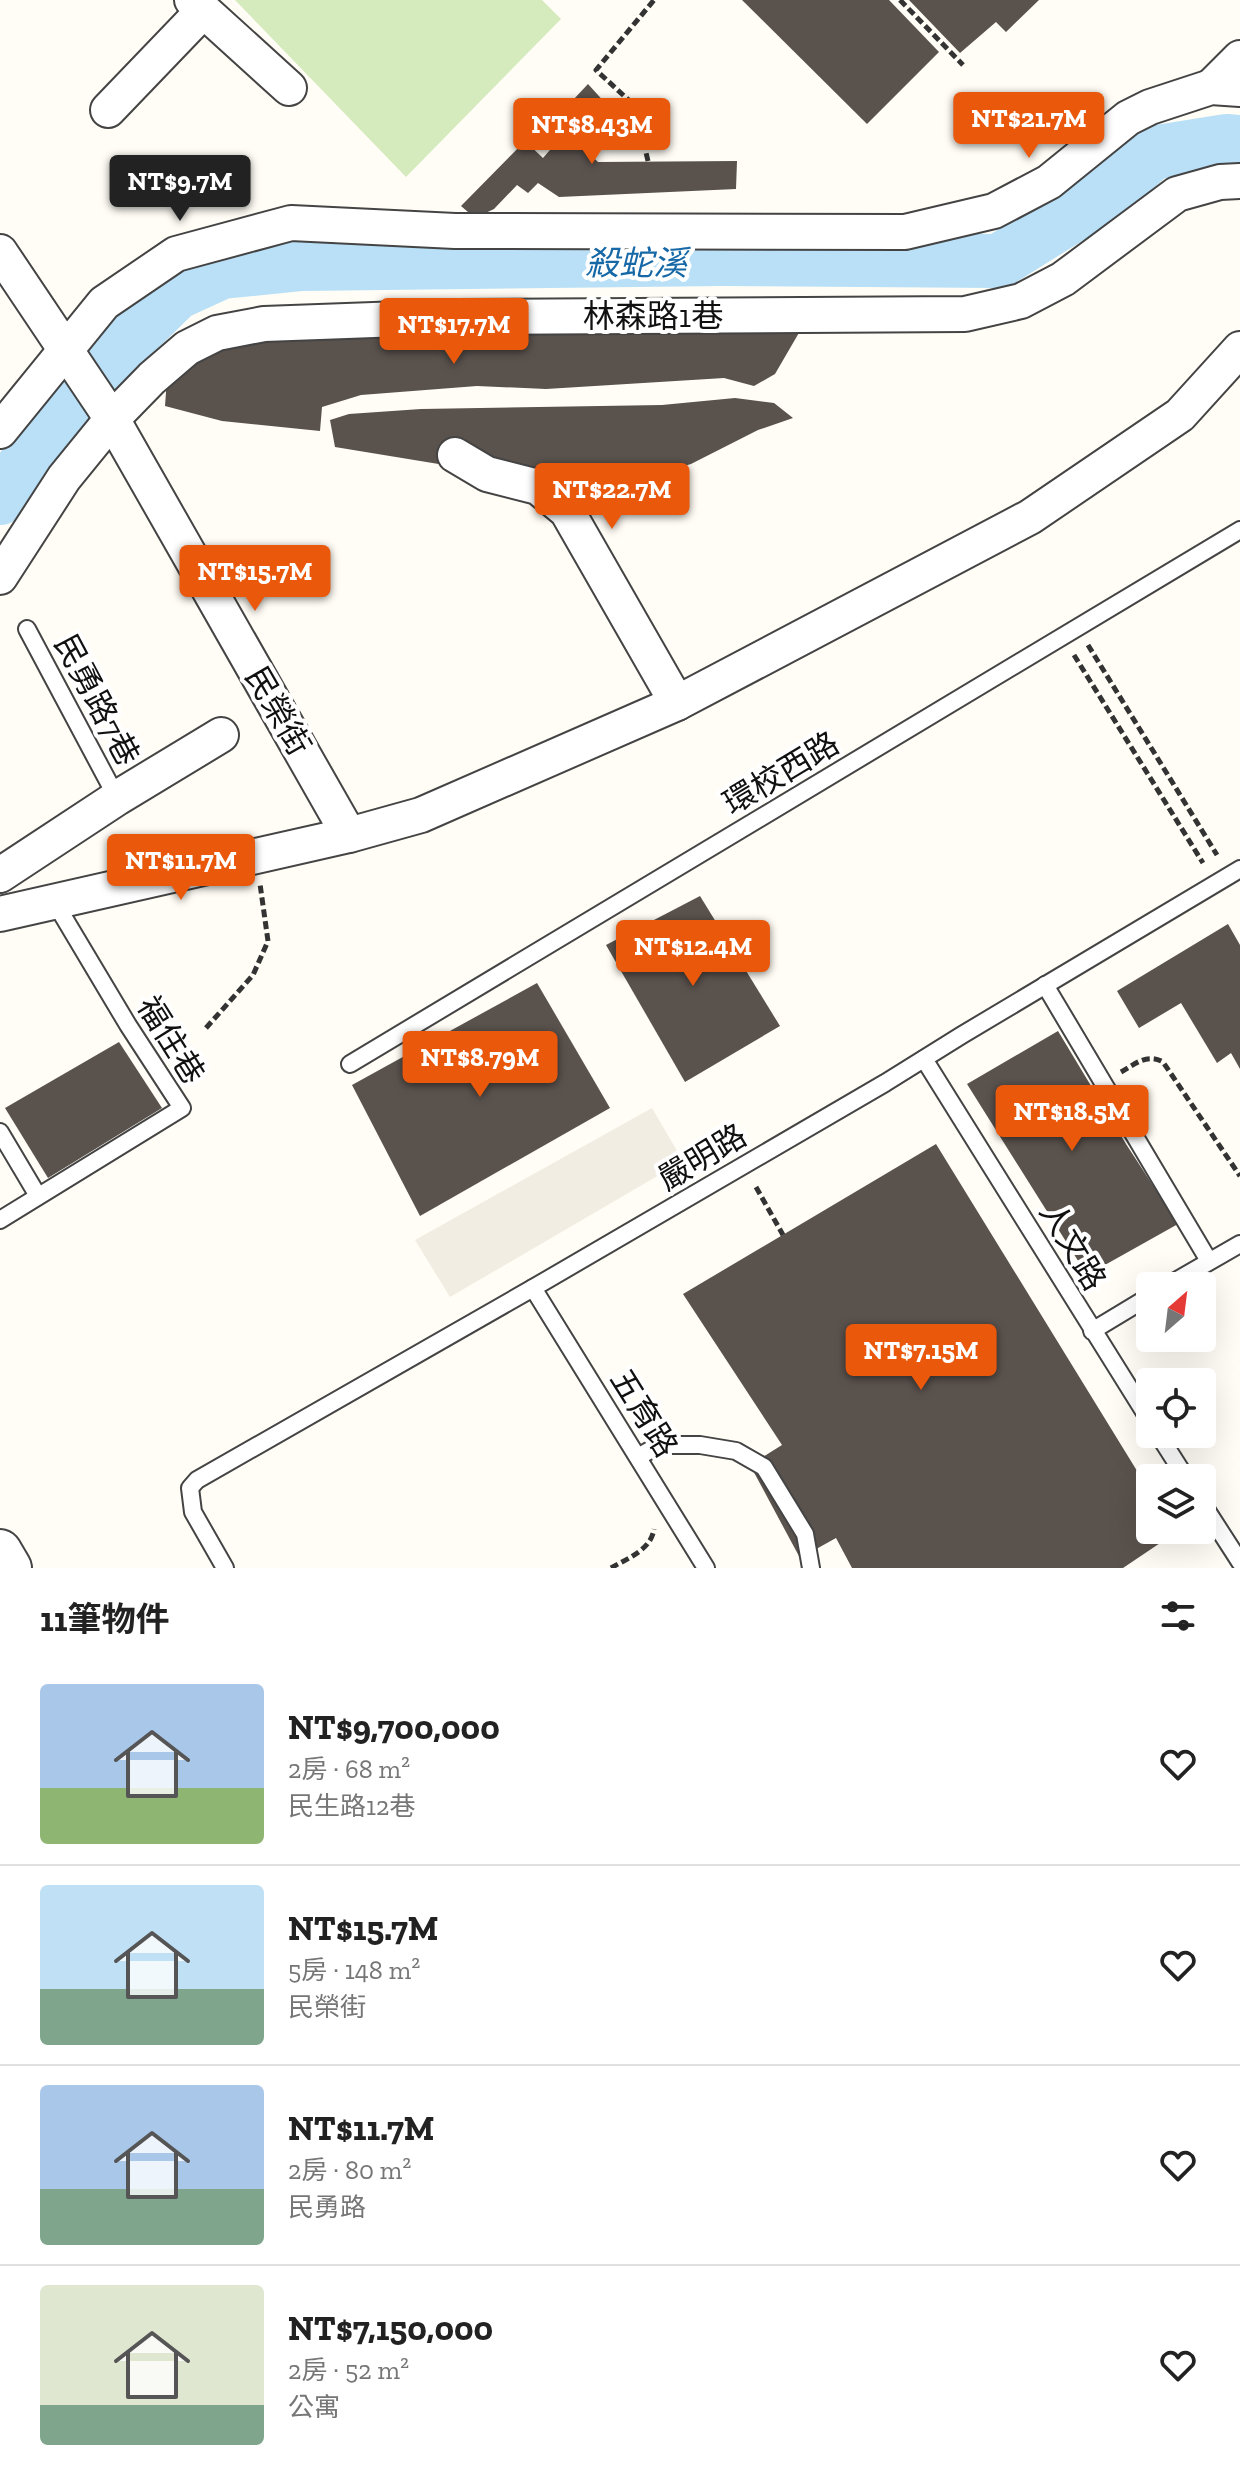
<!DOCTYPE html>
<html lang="zh-TW">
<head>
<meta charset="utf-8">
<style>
  :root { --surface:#fff; --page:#f2f2f2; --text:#222; --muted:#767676; --line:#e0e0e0; --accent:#ea580c }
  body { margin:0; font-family:"Zilla Slab","Noto Sans TC",serif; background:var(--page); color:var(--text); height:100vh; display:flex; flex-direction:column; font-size:30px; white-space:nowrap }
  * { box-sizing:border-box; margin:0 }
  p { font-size:26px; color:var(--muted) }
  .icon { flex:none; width:44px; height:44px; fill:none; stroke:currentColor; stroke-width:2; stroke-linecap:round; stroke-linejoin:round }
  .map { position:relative; height:1568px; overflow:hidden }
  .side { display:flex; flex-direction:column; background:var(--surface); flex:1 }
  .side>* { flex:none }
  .needle { width:52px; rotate:28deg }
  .buttons { position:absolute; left:1136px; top:1272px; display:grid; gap:16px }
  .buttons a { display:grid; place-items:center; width:80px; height:80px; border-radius:8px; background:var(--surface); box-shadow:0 8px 32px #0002; font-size:40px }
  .price { position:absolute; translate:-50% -68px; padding:0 18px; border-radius:8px; background:var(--accent); color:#fff; font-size:26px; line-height:52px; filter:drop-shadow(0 2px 4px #0008) }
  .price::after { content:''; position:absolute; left:50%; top:48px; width:24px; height:18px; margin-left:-12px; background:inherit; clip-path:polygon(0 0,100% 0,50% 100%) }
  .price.active { background:#222; color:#fff }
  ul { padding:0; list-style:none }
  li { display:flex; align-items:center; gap:24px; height:200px; padding:0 40px }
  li+li { border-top:2px solid var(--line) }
  li span { display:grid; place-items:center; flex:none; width:224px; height:160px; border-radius:8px; color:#555 }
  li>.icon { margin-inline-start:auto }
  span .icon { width:96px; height:96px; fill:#fffc; stroke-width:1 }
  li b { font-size:34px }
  h2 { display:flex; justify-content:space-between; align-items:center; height:96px; padding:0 40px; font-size:34px }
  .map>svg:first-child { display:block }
</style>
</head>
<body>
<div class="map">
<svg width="1240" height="1568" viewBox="0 0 1240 1568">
  <rect width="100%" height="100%" fill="#fffdf5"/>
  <polygon fill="#d5ebbd" points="235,0 542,0 561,19 406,177"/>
  <polygon fill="#f1ede2" points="652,1108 683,1161 450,1297 415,1240"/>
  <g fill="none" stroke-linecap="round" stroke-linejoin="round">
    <polyline stroke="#b9e0f7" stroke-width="54" points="0,498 91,376 176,293 222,272 302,264 721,259 999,261 1111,191 1152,153 1227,141 1240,142"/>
  </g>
  <g fill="#5a524d">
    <polygon points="742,0 889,0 939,52 867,124"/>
    <polygon points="909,0 1039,0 1006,32 996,22 960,53"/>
    <polygon points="588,84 607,105 607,114 580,144 598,162 737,161 736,189 559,197 538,183 528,193 517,185 494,209 475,218 461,206 525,141 543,158 556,143 543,132"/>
    <polygon points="340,329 800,331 775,374 754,386 724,378 546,389 477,386 361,395 322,407 320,431 222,421 165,406 167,378 235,344"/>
    <polygon points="735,398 774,403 793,418 758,430 691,464 621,484 578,499 463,468 335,447 330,420 349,414 421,409 662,405"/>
    <polygon points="700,896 780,1026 685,1082 606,945"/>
    <polygon points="1228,924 1240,945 1240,1069 1231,1053 1217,1063 1181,1003 1139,1028 1117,991"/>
    <polygon points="537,983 610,1108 420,1216 352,1085"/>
    <polygon points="1058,1031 1126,1144 1178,1224 1087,1275 967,1084"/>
    <polygon points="119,1042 162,1108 48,1178 5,1108"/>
    <polygon points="936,1144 1150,1492 1150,1530 1173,1530 1175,1533 1123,1568 852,1568 836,1538 800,1558 750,1465 782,1445 683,1294"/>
  </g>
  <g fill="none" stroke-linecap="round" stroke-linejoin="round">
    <defs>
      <g id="service">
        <polyline points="27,629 117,798"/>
        <polyline points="1045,985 1209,1261"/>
        <polyline points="924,1059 1150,1421"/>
        <polyline points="350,1064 1240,530"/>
        <polyline points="0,1132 38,1196"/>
        <polyline points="0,1220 182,1108 128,1025 54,901"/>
        <polyline points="1167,1286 1240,1244"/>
        <polyline points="533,1288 706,1568"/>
        <polyline points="1092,1331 1150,1296"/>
        <polyline points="1158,1434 1186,1478"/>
        <polyline points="638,1457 659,1445 700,1445 736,1451 764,1467 805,1534 811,1568"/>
        <polyline points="1202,1503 1240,1562"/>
        <polyline points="225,1568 193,1512 190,1488 197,1480 533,1288 885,1083 962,1035 1240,869"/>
      </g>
      <g id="minor">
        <polyline points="192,0 289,88"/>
        <polyline points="1211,87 1240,58"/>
        <polyline points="108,110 203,11"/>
        <polyline points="0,252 112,419 349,835"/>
        <polyline points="0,431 104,303 176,254 291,223 455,231 905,232 994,211 1049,182 1128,118 1150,107 1211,87 1240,89"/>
        <polyline points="455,455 487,474 538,487 567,511 677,703"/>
        <polyline points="0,577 64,478 112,419 152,378 187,348 217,333 264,324 456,317 965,314 1021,301 1063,279 1177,194 1220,182 1240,181"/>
        <polyline points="0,875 117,798 221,735"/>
        <polyline points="0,914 349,835 421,815 677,703 1030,517 1180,415 1240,349"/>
      </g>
      <polyline id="tertiary" points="0,1551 10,1568"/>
    </defs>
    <use href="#service" stroke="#444" stroke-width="20"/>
    <use href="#minor" stroke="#444" stroke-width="38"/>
    <use href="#tertiary" stroke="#444" stroke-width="46"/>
    <g stroke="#333" stroke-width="5" stroke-dasharray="8 4" stroke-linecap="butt">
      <polyline points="900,0 963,65"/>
      <polyline points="648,161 635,106 596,70 654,0"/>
      <polyline points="1088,645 1217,855"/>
      <polyline points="1074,655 1203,863"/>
      <polyline points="206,1028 253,975 268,941 260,884"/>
      <path d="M1121 1072C1135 1064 1147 1053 1163 1062L1240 1176"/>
      <polyline points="756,1187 783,1235"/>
      <path d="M611 1568C628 1558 651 1550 654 1529"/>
    </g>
    <use href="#service" stroke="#fff" stroke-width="16"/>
    <use href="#minor" stroke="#fff" stroke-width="34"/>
    <use href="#tertiary" stroke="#fff" stroke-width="42"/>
  </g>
  <g text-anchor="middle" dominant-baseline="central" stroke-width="8" stroke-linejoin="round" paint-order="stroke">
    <g font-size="32" fill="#111" stroke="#fff">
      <text x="653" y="316">林森路1巷</text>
      <text transform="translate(97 700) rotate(62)">民勇路7巷</text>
      <text transform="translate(278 711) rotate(60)">民榮街</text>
      <text transform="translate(781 773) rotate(-31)">環校西路</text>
      <text transform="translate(171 1040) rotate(58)">福住巷</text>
      <text transform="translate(702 1157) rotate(-31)">嚴明路</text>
      <text transform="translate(1073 1246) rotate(59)">人文路</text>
      <text transform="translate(644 1413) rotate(58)">五育路</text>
    </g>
    <g font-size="34" font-style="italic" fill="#1768a6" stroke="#fff">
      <text x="636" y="263">殺蛇溪</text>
    </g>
  </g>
</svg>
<div class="buttons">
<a><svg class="needle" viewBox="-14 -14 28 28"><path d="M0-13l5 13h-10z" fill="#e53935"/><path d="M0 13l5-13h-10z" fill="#767676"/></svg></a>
<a><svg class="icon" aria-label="locate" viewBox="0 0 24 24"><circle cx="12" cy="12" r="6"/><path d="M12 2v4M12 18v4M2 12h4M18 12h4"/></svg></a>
<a><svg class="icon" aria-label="layers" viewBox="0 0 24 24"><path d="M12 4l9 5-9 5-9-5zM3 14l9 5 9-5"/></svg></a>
</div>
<b class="price" style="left:1029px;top:160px">NT$21.7M</b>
<b class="price" style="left:592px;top:166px">NT$8.43M</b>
<b class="price active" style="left:180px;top:223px">NT$9.7M</b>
<b class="price" style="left:454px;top:366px">NT$17.7M</b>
<b class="price" style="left:612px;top:531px">NT$22.7M</b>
<b class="price" style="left:255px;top:613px">NT$15.7M</b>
<b class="price" style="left:181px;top:902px">NT$11.7M</b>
<b class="price" style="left:693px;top:988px">NT$12.4M</b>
<b class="price" style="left:480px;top:1099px">NT$8.79M</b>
<b class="price" style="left:1072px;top:1153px">NT$18.5M</b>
<b class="price" style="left:921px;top:1392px">NT$7.15M</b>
</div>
<section class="side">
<h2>11筆物件<svg class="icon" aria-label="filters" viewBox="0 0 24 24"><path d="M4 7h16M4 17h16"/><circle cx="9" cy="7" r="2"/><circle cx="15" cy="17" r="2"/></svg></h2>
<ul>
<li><span style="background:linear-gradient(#a9c7e8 65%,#8fb573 0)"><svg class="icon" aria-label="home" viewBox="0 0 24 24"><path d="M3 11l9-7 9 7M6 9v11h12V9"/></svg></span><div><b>NT$9,700,000</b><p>2房 · 68 m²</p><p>民生路12巷</p></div><svg class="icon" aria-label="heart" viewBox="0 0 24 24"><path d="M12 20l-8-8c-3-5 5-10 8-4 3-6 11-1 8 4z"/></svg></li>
<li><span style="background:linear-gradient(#bfe0f5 65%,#7fa58c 0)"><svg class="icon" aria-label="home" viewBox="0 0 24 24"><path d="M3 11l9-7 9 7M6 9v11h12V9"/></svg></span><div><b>NT$15.7M</b><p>5房 · 148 m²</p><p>民榮街</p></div><svg class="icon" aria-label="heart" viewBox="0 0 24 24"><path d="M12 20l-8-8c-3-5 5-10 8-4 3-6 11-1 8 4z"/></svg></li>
<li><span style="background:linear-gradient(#a9c7e8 65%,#7fa58c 0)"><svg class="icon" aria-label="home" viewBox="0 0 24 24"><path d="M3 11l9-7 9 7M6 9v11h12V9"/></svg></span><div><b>NT$11.7M</b><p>2房 · 80 m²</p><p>民勇路</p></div><svg class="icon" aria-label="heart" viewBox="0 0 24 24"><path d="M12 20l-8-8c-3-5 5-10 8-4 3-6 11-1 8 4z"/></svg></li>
<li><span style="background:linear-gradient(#dfe7d0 75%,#7fa58c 0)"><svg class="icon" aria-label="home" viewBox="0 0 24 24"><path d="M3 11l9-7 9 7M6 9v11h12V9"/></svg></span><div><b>NT$7,150,000</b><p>2房 · 52 m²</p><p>公寓</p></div><svg class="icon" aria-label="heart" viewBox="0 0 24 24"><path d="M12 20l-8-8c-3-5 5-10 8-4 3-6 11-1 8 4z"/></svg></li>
</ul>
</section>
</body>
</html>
